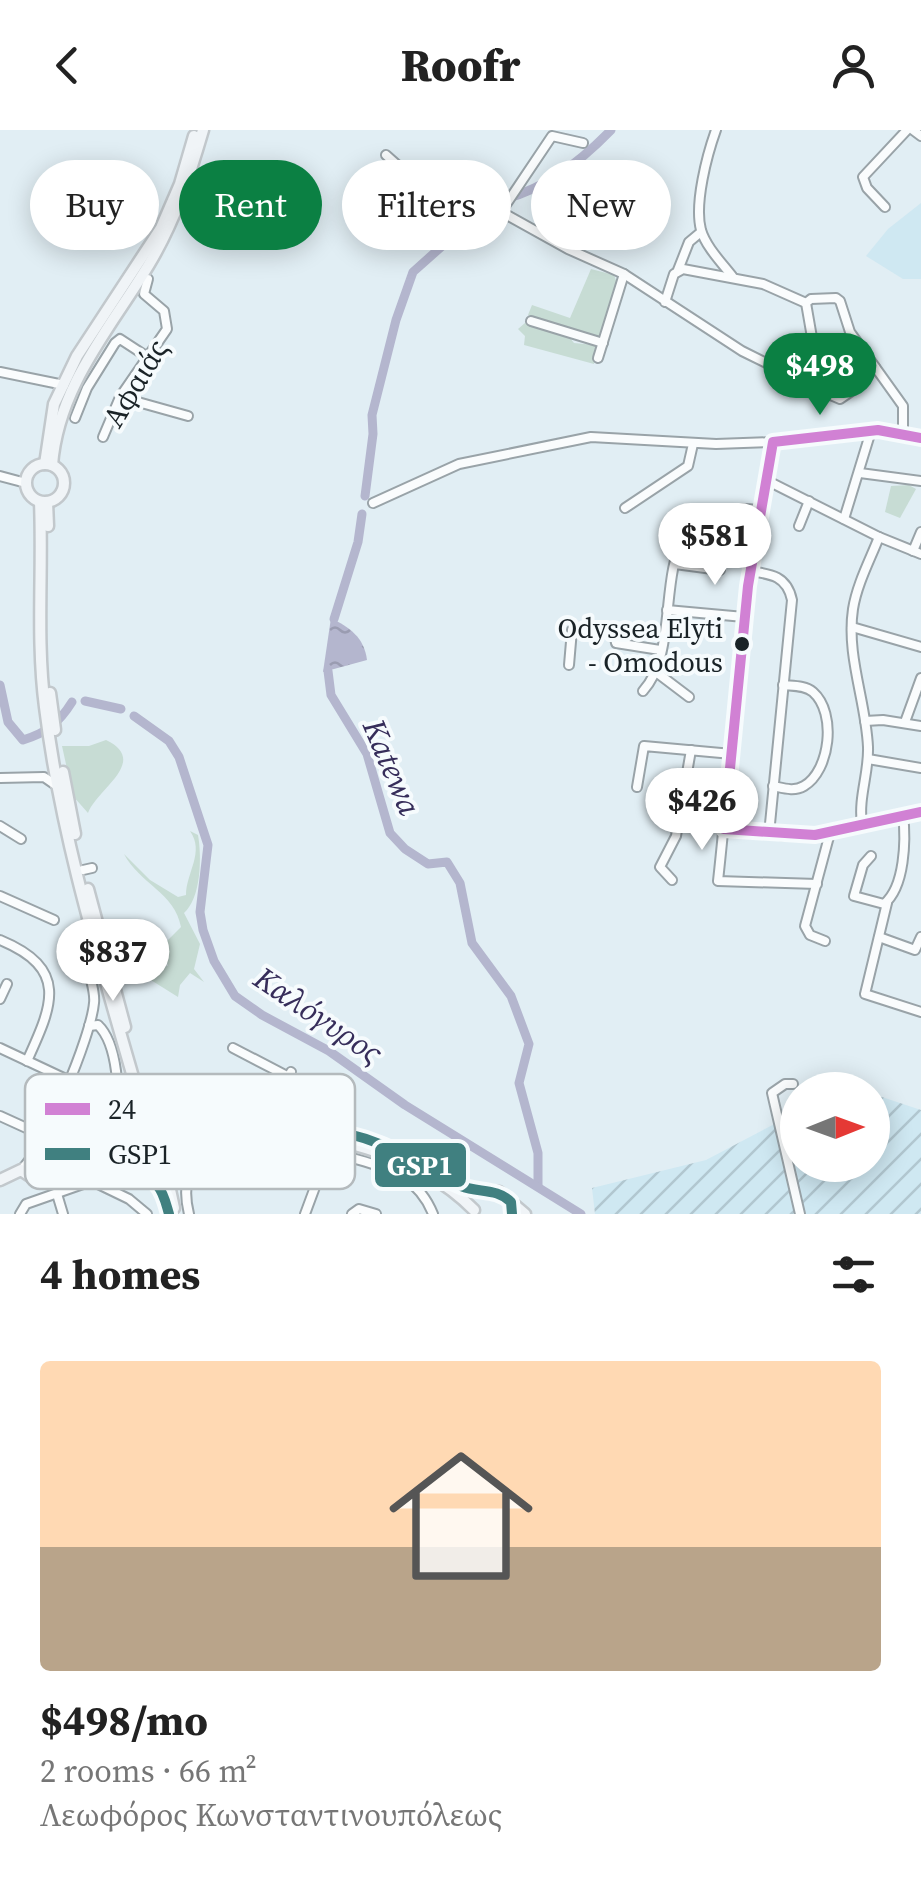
<!DOCTYPE html>
<html lang="en">
<head>
<meta charset="utf-8">
<style>
  :root { --surface:#fff; --page:#f2f2f2; --text:#222; --muted:#767676; --accent:#0b8043 }
  body { margin:0; font-family:"Source Serif 4",serif; background:var(--page); color:var(--text); height:100vh; display:flex; flex-direction:column; font-size:38px; white-space:nowrap }
  * { box-sizing:border-box; margin:0 }
  p { font-size:32px; color:var(--muted) }
  .icon { flex:none; width:55px; height:55px; fill:none; stroke:currentColor; stroke-width:2; stroke-linecap:round; stroke-linejoin:round }
  .map { position:relative; height:1084px; overflow:hidden }
  .drawer { display:flex; flex-direction:column; background:var(--surface); flex:1 }
  .drawer>* { flex:none }
  .hud { position:absolute; left:30px; top:30px; width:862px; height:90px; display:flex; gap:20px }
  .needle { width:65px; rotate:89deg }
  .fabs { position:absolute; left:780px; top:942px; display:grid; gap:20px }
  .fabs a { display:grid; place-items:center; width:110px; height:110px; border-radius:50%; background:var(--surface); box-shadow:0 5px 25px #0003; font-size:50px }
  .price { position:absolute; translate:-50% -85px; padding:0 22px; border-radius:35px; background:#fff; color:#222; font-size:32px; line-height:65px; filter:drop-shadow(0 2px 5px #0008) }
  .price::after { content:''; position:absolute; left:50%; top:60px; width:30px; height:22px; margin-left:-15px; background:inherit; clip-path:polygon(0 0,100% 0,50% 100%) }
  .price.current { background:var(--accent); color:#fff }
  ul { padding:0; list-style:none }
  li { display:grid; align-content:center; gap:20px; height:530px; padding:0 40px }
  li span { display:grid; place-items:center; height:310px; border-radius:10px; color:#555 }
  li>.icon { margin-inline-start:auto }
  span .icon { width:180px; height:180px; fill:#fffc; stroke-width:1 }
  li b { font-size:42px }
  h2 { display:flex; justify-content:space-between; align-items:center; height:120px; padding:0 40px; font-size:42px }
  .tag { padding:0 35px; border-radius:45px; background:var(--surface); box-shadow:0 5px 25px #0003; font-size:35px; line-height:90px }
  .tag.current { background:var(--accent); color:#fff }
  header { display:flex; justify-content:space-between; align-items:center; height:130px; padding:0 40px; background:var(--surface); font-size:45px; font-weight:800 }
  .map>svg:first-child { display:block }
</style>
</head>
<body>
<header><svg class="icon" aria-label="back" viewBox="0 0 24 24"><path d="M15 5l-7 7 7 7"/></svg>Roofr<svg class="icon" aria-label="person" viewBox="0 0 24 24"><circle cx="12" cy="8" r="4"/><path d="M4 21q1-7 8-7t8 7"/></svg></header>
<div class="map">
<svg width="921" height="1084" viewBox="0 0 921 1084">
  <defs>
    <pattern id="industrial-furrows" width="10" height="10" patternUnits="userSpaceOnUse" patternTransform="scale(2.5)"><rect width="10" height="10" fill="#cfe8f2"/><path d="M-1 1l2-2M0 10L10 0M9 11l2-2" fill="none" stroke="#b1c7d0"/></pattern>
    <pattern id="water-ripples" width="26" height="14" patternUnits="userSpaceOnUse" patternTransform="scale(2.5)"><rect width="26" height="14" fill="#b4b6ce"/><path d="M2 4q2-2 4 0t4 0M15 11q2-2 4 0t4 0" fill="none" stroke="#9a9cb1"/></pattern>
  </defs>
  <rect width="100%" height="100%" fill="#e1eef4"/>
  <polygon fill="#cfe8f2" points="921,73 921,149 903,149 866,126 888,99"/>
  <polygon fill="url(#industrial-furrows)" points="873,964 921,980 921,1084 595,1084 592,1058 706,1030 797,982 798,1035 872,1035"/>
  <g fill="#c7dcd4">
    <polygon points="591,139 614,145 617,153 601,205 596,207 528,185 532,175 570,188"/>
    <polygon points="525,193 570,208 574,213 595,215 597,219 594,234 524,215 525,206 518,199"/>
    <polygon points="909,355 916,359 900,388 885,382 891,356"/>
    <path d="M106 610C150 631 97 659 88 683L73 666 62 616H89Z"/>
    <path d="M190 701 198 705C202 728 201 768 184 783L200 814 194 839 204 852 190 843 180 855 178 867 146 847 124 827 112 835 106 816 134 830H152L156 834 168 836 165 825 148 819 166 812 181 797C175 763 139 753 124 724L150 750 178 767 186 765C186 743 205 722 190 701Z"/>
  </g>
  <path fill="url(#water-ripples)" d="M331 488C350 498 364 507 367 530L323 542Z"/>
  <g fill="none" stroke-linecap="round" stroke-linejoin="round">
    <g stroke="#b4b6ce" stroke-width="9">
      <path d="M492 72C540 63 578 34 611 0"/>
      <polyline points="365,366 373,304 372,285 396,190 413,142 487,76"/>
      <polyline points="334,489 358,412 362,384"/>
      <polyline points="328,541 331,565 367,624 390,703 405,719 428,734 447,732 460,753 472,813 511,866 529,914 519,953 538,1023 538,1055"/>
      <path d="M0 555 8 592 23 610C46 603 59 593 72 572"/>
      <polyline points="85,571 121,579"/>
      <polyline points="134,586 169,611 179,627 208,715 200,782 203,800 214,831 235,866 262,885 329,921 405,975 581,1084"/>
    </g>
    <defs>
      <g id="minor">
        <path d="M716 0C707 25 694 74 701 100 706 117 722 133 732 146"/>
        <polyline points="913,0 921,6"/>
        <polyline points="386,25 404,41 461,54 475,62 505,84 568,119 624,144 742,221 833,266 840,269 853,260 875,237"/>
        <polyline points="885,77 867,58 863,47 907,0"/>
        <polyline points="501,82 552,6 583,13"/>
        <polyline points="678,140 689,112 701,102"/>
        <polyline points="665,172 674,144 683,139 763,154 806,173"/>
        <polyline points="531,191 603,213"/>
        <polyline points="598,228 624,144"/>
        <polyline points="802,241 814,219 806,173 811,169 836,168 840,171 850,202 903,276 903,304"/>
        <polyline points="0,242 64,255"/>
        <polyline points="120,267 188,286"/>
        <polyline points="75,288 87,258 115,213 120,209 146,226"/>
        <polyline points="103,307 120,267 167,199 164,181 144,164 148,149"/>
        <path d="M773 312C741 456 734 605 718 751L817 754"/>
        <polyline points="860,343 921,351"/>
        <polyline points="0,346 26,353"/>
        <polyline points="764,349 879,407 921,424"/>
        <polyline points="373,373 459,334 591,307 716,314 773,312 878,300 921,308"/>
        <polyline points="625,378 688,336 693,314"/>
        <polyline points="844,389 871,301"/>
        <polyline points="799,396 809,371"/>
        <polyline points="913,421 921,402"/>
        <polyline points="675,434 720,440 720,431"/>
        <path d="M750 441C771 444 787 446 792 470L769 704"/>
        <polyline points="667,480 744,487"/>
        <polyline points="852,497 921,517"/>
        <polyline points="613,498 616,513 660,520"/>
        <polyline points="569,535 572,500"/>
        <polyline points="656,542 689,567"/>
        <path d="M643 561C693 506 632 366 758 380"/>
        <polyline points="865,591 883,590 921,596"/>
        <polyline points="905,592 921,548"/>
        <polyline points="868,629 921,638"/>
        <polyline points="0,648 44,647 57,656"/>
        <path d="M773 656C783 658 794 662 804 656 830 641 837 583 813 562 805 555 793 556 783 555"/>
        <polyline points="637,657 644,616 732,624"/>
        <path d="M862 694C858 668 869 643 868 617 866 571 846 526 853 479 857 454 870 430 879 407"/>
        <polyline points="0,696 21,709"/>
        <path d="M724 699C758 703 793 709 828 703 859 699 889 686 921 682"/>
        <path d="M871 726 863 735 854 766 884 774C905 757 906 710 903 684"/>
        <polyline points="83,740 92,738"/>
        <polyline points="672,750 660,737 676,706 691,620"/>
        <polyline points="0,766 54,790"/>
        <polyline points="887,773 865,864 921,882"/>
        <polyline points="879,807 915,820 921,807"/>
        <path d="M0 810C70 839 52 876 27 931"/>
        <polyline points="825,811 810,805 805,796 830,703"/>
        <polyline points="0,869 7,854"/>
        <polyline points="0,918 68,950"/>
        <polyline points="233,918 289,947"/>
        <polyline points="793,954 785,954 772,963 800,1084"/>
        <polyline points="177,962 216,978 307,984 341,991"/>
        <polyline points="272,980 291,942"/>
        <path d="M77 985 110 996 116 992C120 966 118 914 98 895L89 896"/>
        <polyline points="0,986 44,1006"/>
        <path d="M21 1040C45 1017 91 907 94 873 95 866 93 858 91 850"/>
        <polyline points="57,1064 63,1084"/>
        <polyline points="20,1084 26,1074 83,1054 98,1054 129,1069 147,1084"/>
        <path d="M189 1084C183 1060 185 1037 208 1023 244 1002 371 1025 404 1048 418 1057 427 1069 433 1084"/>
        <polyline points="305,1084 328,1022"/>
        <polyline points="352,1084 359,1079 376,1084"/>
      </g>
      <g id="major">
        <circle cx="45" cy="353" r="19"/>
        <polyline points="45,334 54,274 77,226 161,98 180,54 194,6"/>
        <path d="M52 335C58 257 109 200 148 136 174 93 189 48 203 0"/>
        <path d="M40 372C43 440 36 509 45 577 61 708 101 835 137 961L138 976 133 991"/>
        <polyline points="47,372 48,396"/>
        <polyline points="50,563 55,600"/>
        <polyline points="63,642 75,704"/>
        <polyline points="88,759 125,897"/>
        <polyline points="140,952 148,973 159,983"/>
        <path d="M185 1017C203 1001 220 1002 243 1002 323 1000 417 1022 474 1080"/>
        <path d="M89 1039C131 1027 158 1041 169 1084"/>
        <polyline points="173,1039 169,1055 174,1078"/>
        <path d="M148 1044C180 1047 196 1014 174 990"/>
        <polyline points="55,1048 112,1023 133,991 141,986 159,983 185,993 285,994 338,1001 403,1023 466,1059 499,1062 525,1084"/>
        <polyline points="0,1050 21,1040 36,1050 58,1047"/>
      </g>
    </defs>
    <use href="#minor" stroke="#99a3a8" stroke-width="12"/>
    <use href="#major" stroke="#c2c8cc" stroke-width="15"/>
    <use href="#minor" stroke="#fafcfd" stroke-width="8"/>
    <use href="#major" stroke="#f0f4f7" stroke-width="10"/>
    <defs>
      <polyline id="bus-1" points="921,308 878,300 773,312 748,456 724,699 815,705 921,682"/>
      <path id="bus-2" d="M169 1084C166 1074 164 1063 157 1055 139 1033 99 1017 138 986 159 981 178 993 198 994 259 997 322 990 380 1014 408 1025 433 1045 461 1056 479 1063 497 1058 511 1072L512 1084"/>
    </defs>
    <use href="#bus-1" stroke="#f6fbfd" stroke-width="18"/>
    <use href="#bus-2" stroke="#f6fbfd" stroke-width="18"/>
    <use href="#bus-1" stroke="#d181d4" stroke-width="10"/>
    <use href="#bus-2" stroke="#408080" stroke-width="10"/>
  </g>
  <circle fill="#1a2327" stroke="#f6fbfd" stroke-width="4" cx="742" cy="514" r="9"/>
  <g text-anchor="middle" dominant-baseline="central" stroke-width="8" stroke-linejoin="round" paint-order="stroke">
    <g font-size="28" fill="#1a2327" stroke="#f6fbfd" text-anchor="end">
      <text x="723" y="498">Odyssea Elyti<tspan x="723" dy="34">- Omodous</tspan></text>
    </g>
    <g font-size="30" fill="#1a2327" stroke="#f6fbfd">
      <text transform="translate(135 253) rotate(-59)">Αφαιάς</text>
    </g>
    <g font-size="32" font-style="italic" fill="#362d5a" stroke="#f6fbfd">
      <text transform="translate(392 637) rotate(67)">Katewa</text>
      <text transform="translate(318 885) rotate(34)">Καλόγυρος</text>
    </g>
  </g>
  <rect x="25" y="944" width="330" height="115" rx="15" fill="#f6fbfd" stroke="#b4babd" stroke-width="2.5"/>
  <rect x="45" y="973" width="45" height="12" fill="#d181d4"/>
  <rect x="45" y="1018" width="45" height="12" fill="#408080"/>
  <g font-size="28" fill="#1a2327">
    <text x="108" y="989">24</text>
    <text x="108" y="1034">GSP1</text>
  </g>
  <rect stroke="#f6fbfd" stroke-width="4" x="373" y="1011" width="95" height="48" rx="10" fill="#408080"/>
  <g font-size="28" text-anchor="middle" font-weight="bold" fill="#fff">
    <text x="420" y="1045">GSP1</text>
  </g>
</svg>
<div class="fabs">
<a><svg class="needle" viewBox="-14 -14 28 28"><path d="M0-13l5 13h-10z" fill="#e53935"/><path d="M0 13l5-13h-10z" fill="#767676"/></svg></a>
</div>
<b class="price current" style="left:820px;top:288px">$498</b>
<b class="price" style="left:715px;top:458px">$581</b>
<b class="price" style="left:702px;top:723px">$426</b>
<b class="price" style="left:113px;top:874px">$837</b>
<div class="hud">
<a class="tag">Buy</a>
<a class="tag current">Rent</a>
<a class="tag">Filters</a>
<a class="tag">New</a>
</div>
</div>
<section class="drawer">
<h2>4 homes<svg class="icon" aria-label="filters" viewBox="0 0 24 24"><path d="M4 7h16M4 17h16"/><circle cx="9" cy="7" r="2"/><circle cx="15" cy="17" r="2"/></svg></h2>
<ul>
<li><span style="background:linear-gradient(#ffd9b3 60%,#b9a48a 0)"><svg class="icon" aria-label="home" viewBox="0 0 24 24"><path d="M3 11l9-7 9 7M6 9v11h12V9"/></svg></span><div><b>$498/mo</b><p>2 rooms · 66 m²</p><p>Λεωφόρος Κωνσταντινουπόλεως</p></div></li>
</ul>
</section>
</body>
</html>
